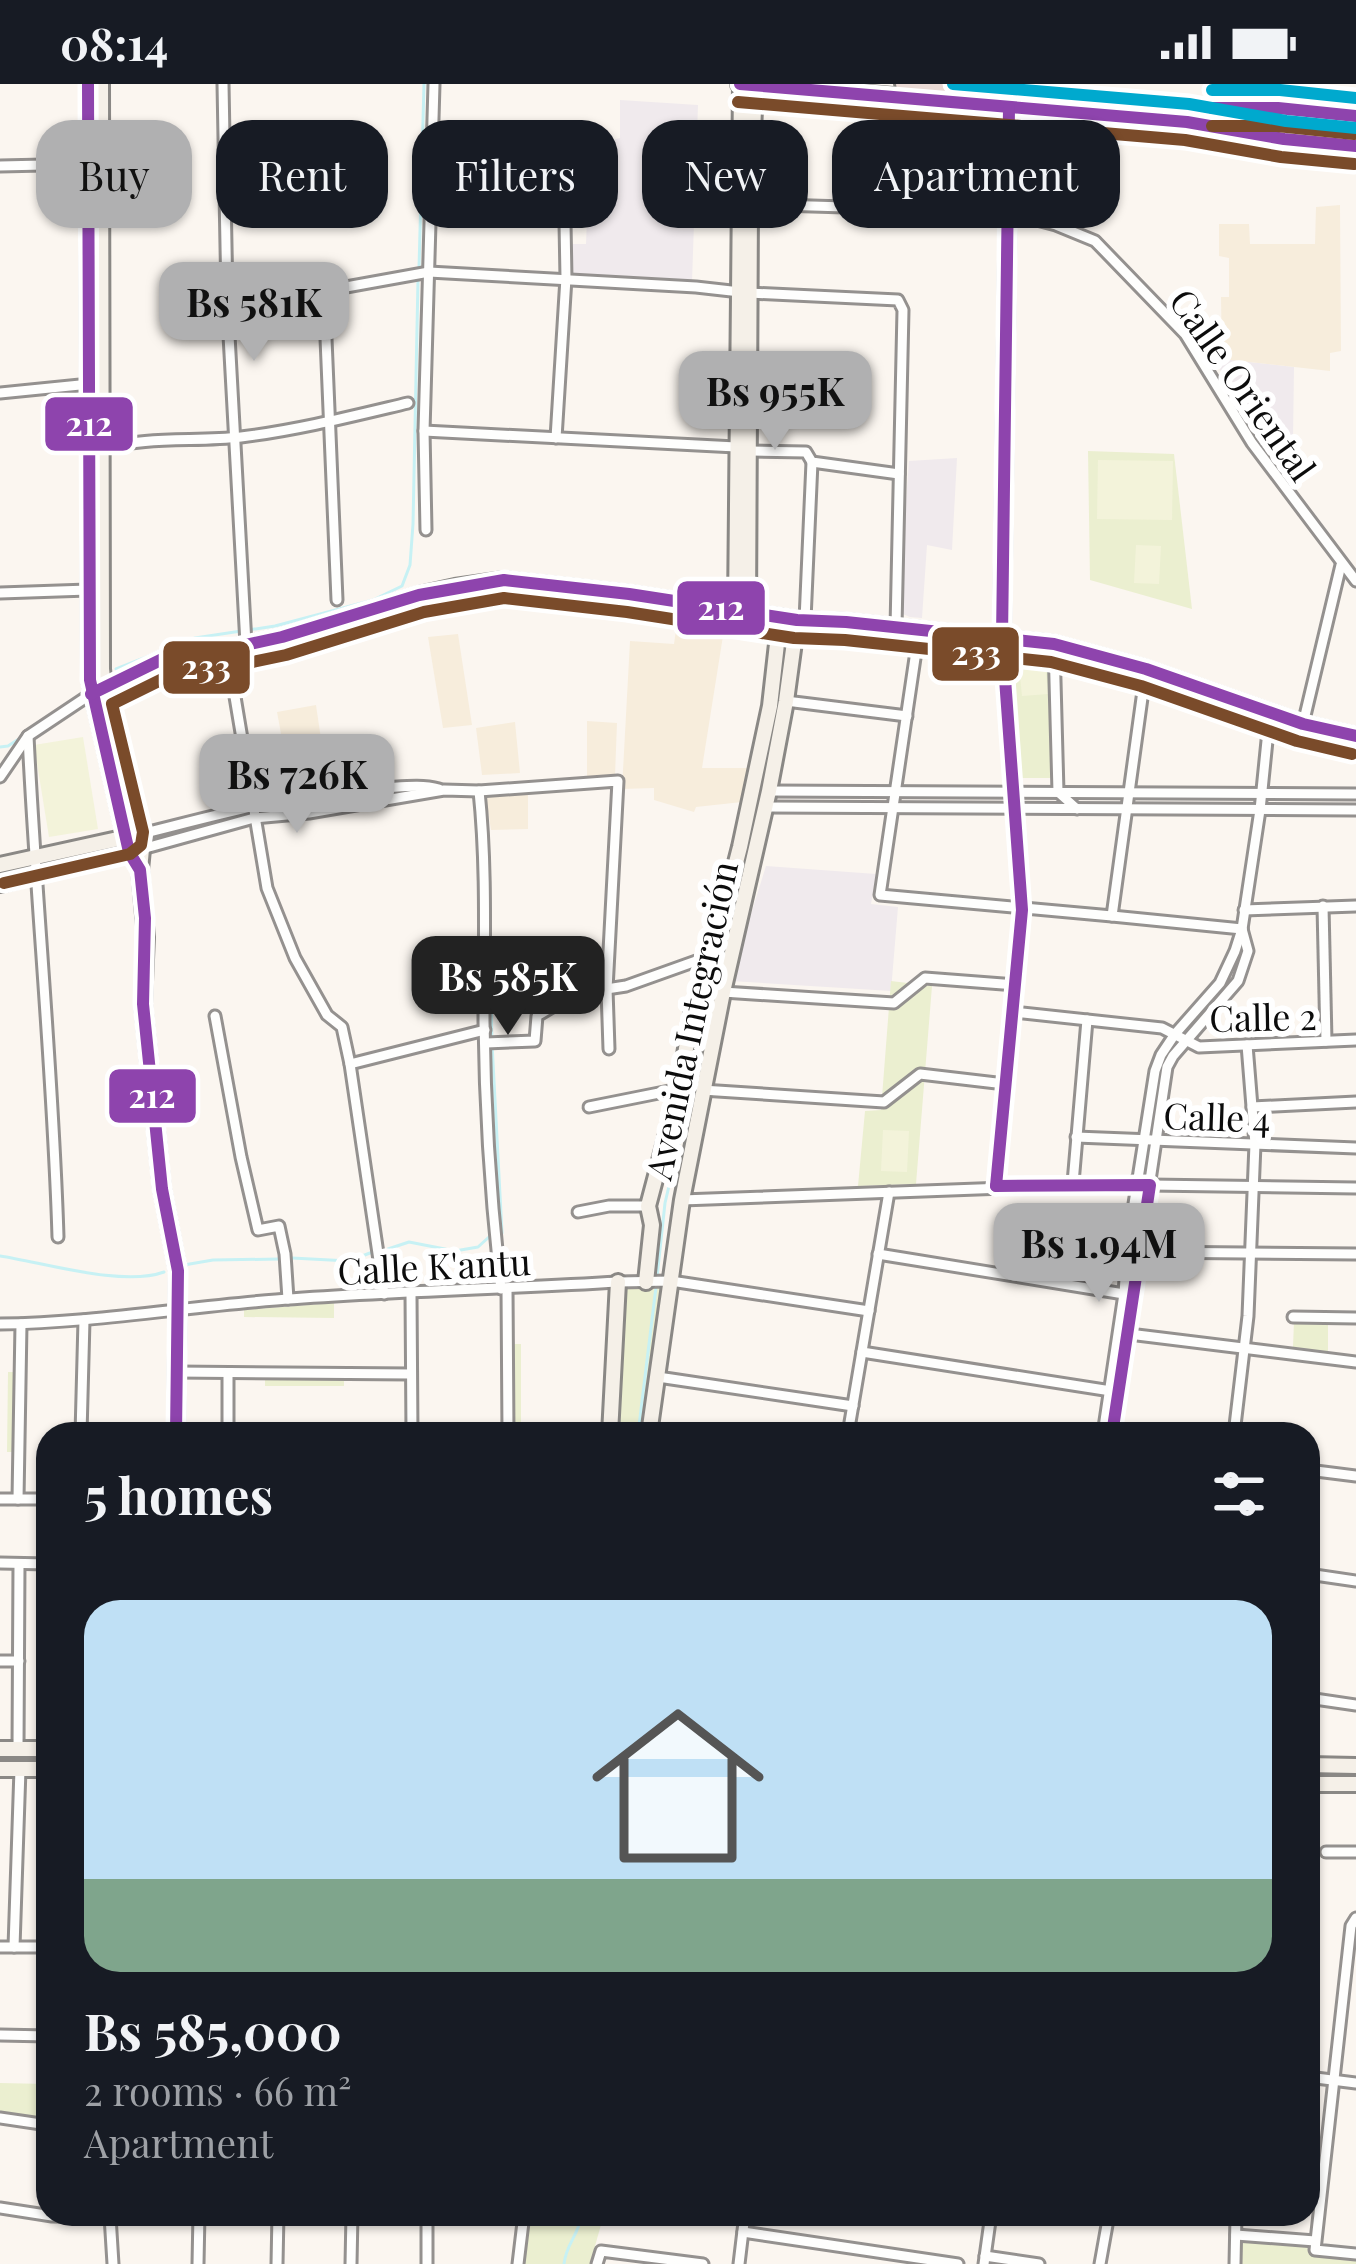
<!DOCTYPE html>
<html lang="en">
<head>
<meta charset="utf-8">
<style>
  :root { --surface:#171b24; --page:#20242c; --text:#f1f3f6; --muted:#9ea1a6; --accent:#b0b0b1 }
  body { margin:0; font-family:"Playfair Display",serif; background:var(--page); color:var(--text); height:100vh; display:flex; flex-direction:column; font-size:45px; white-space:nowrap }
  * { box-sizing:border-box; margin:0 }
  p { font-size:39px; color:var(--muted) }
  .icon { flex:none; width:66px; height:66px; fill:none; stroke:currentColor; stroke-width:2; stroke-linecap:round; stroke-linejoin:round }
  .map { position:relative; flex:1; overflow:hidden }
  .drawer { position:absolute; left:36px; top:1338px; width:1284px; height:804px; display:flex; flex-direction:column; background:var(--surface); border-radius:36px; box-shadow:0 3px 9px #0004 }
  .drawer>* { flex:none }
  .hud { position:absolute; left:36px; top:36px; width:1284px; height:108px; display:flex; gap:24px }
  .price { position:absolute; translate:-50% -102px; padding:0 27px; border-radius:24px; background:var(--accent); color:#111; font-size:39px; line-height:78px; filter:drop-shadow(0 3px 6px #0008) }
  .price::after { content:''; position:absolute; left:50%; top:72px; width:36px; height:27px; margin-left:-18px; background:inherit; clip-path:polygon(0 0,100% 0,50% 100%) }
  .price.current { background:#222; color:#fff }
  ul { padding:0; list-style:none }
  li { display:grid; align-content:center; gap:24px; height:636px; padding:0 48px }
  li span { display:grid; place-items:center; height:372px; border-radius:36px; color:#555 }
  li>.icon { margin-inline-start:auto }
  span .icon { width:216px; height:216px; fill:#fffc; stroke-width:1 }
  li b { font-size:51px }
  h2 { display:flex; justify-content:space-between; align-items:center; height:144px; padding:0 48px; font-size:51px }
  .chip { padding:0 42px; border-radius:36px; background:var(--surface); box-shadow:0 3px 9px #0004; font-size:42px; line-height:108px }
  .chip.current { background:var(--accent); color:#111 }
  .status { display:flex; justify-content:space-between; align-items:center; height:84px; padding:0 60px; background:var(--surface); direction:ltr }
  .status svg { height:33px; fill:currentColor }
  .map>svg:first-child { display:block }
</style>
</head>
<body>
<div class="status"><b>08:14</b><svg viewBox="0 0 49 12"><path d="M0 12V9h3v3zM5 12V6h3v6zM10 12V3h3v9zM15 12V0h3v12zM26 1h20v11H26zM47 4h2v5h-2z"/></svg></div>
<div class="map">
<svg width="1356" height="2180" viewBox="0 0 1356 2180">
  <rect width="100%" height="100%" fill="#fbf6f0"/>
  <g fill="#f0eaed">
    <polygon points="620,16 698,21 692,198 571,190 573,160 586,160 587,133 607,133 612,56 620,54"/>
    <polygon points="1213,274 1294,283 1293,354 1261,353"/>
    <polygon points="957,374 952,466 927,461 922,534 910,533 898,528 909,377"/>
    <polygon points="766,782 876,790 871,820 898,823 891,907 730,897"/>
  </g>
  <g fill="#f7eddc">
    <polygon points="1340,121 1341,267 1330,269 1330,287 1222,275 1221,213 1229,213 1229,174 1219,172 1219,140 1249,140 1250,160 1315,160 1316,123"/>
    <polygon points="679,525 726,533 702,684 751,684 742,718 696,723 694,728 654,716 654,704 622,705 630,557 674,560"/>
    <polygon points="458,550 472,641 443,644 428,553"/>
    <polygon points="316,621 326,689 290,698 277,628"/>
    <polygon points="587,637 617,639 615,692 587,693"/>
    <polygon points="515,638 520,689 482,691 476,644"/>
    <polygon points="528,710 528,745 491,746 486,713"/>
  </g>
  <g fill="#ebefd0">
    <polygon points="1213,29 1356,36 1356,54 1312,54 1180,31"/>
    <polygon points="1088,367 1174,370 1192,525 1090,496"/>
    <polygon points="1044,569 1056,573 1059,694 1022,694 1012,570"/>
    <polygon points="891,897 932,902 916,1100 858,1102 865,1027 881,1026"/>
    <polygon points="666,1204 645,1350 617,1350 626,1205"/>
    <polygon points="334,1219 334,1234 244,1233 244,1226"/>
    <polygon points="1294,1237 1328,1238 1328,1268 1293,1263"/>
    <rect x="513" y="1260" width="8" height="78"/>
    <polygon points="8,1288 15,1288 14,1368 7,1368"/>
    <rect x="265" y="1295" width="79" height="7"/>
    <polygon points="0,1999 48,2000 48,2035 0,2027"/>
    <polygon points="528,2130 604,2130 590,2180 524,2180"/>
    <polygon points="1241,2155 1309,2161 1309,2168 1356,2175 1356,2180 1241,2180"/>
  </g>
  <g fill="#f3f3da">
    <polygon points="1098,376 1173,377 1172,436 1097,435"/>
    <polygon points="1136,461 1161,462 1159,500 1134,499"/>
    <polygon points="1044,569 1048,610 1022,612 1018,572"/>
    <polygon points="83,653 98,745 49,753 34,661"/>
    <polygon points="883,1046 909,1047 907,1088 881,1087"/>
  </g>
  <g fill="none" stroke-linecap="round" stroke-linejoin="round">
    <g stroke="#c7f1f4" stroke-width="3">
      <polyline points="419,184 424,0"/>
      <polyline points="116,585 195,554 275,542 373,516 402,502 410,481 413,440 418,196"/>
      <polyline points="781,589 786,551"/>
      <polyline points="0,663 8,662 25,651"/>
      <polyline points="388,1165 409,1158 455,1167 478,1163 489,1153 502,1149 492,959 491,912 496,893"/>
      <path d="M0 1172C45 1179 123 1203 164 1188"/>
      <polyline points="292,1174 349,1177 370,1169"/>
      <polyline points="184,1181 213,1176 279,1175"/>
      <polyline points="657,1193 665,1119 744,782 774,634"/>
      <polyline points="638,1350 656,1203"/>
      <path d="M564 2180C566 2160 578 2152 581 2133L578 2130"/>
    </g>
    <defs>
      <g id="street">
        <polyline points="223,0 227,215 246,560"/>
        <polyline points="0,82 88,80"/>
        <polyline points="750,120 845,123 905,129 957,124 1006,128 1056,141 1095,157 1185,250 1252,359 1356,497"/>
        <polyline points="324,207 337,516"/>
        <polyline points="183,220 324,207 429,188 696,203 749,209 898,216 903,226 896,543"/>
        <polyline points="0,309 90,300"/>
        <polyline points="424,347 736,363"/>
        <polyline points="556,354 566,194 565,139"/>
        <path d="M100 365C148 352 194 358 241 353 298 346 353 332 408 319"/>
        <polyline points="751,367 806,368 812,378 899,390"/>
        <polyline points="426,446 424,347 434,0"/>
        <polyline points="0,509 88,506"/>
        <polyline points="805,536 812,378"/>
        <polyline points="919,547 880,811 1112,832 1146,585"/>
        <polyline points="1054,560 1058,708 1077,725"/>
        <polyline points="227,565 267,804 295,874 327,931 342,943 350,980 384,1210"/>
        <polyline points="786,617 907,632"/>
        <polyline points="1303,640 1341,481"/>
        <path d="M28 652C36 819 53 986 58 1153"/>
        <polyline points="0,693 28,652 91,610"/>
        <path d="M479 707C487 783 484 861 484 938 485 1027 491 1117 501 1205"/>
        <polyline points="769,707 1356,710"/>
        <polyline points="766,723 1356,726"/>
        <path d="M137 751C218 731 300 707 383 704 402 703 421 700 439 705"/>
        <polyline points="142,765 254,734 309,729 444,706 479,707 618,697 607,905 609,965"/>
        <polyline points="1323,822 1326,957"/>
        <polyline points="1244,826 1356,822"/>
        <polyline points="1112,832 1242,845"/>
        <polyline points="723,908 894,919 925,894 1016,901"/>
        <polyline points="1013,928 1162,944 1199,963 1356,956"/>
        <polyline points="215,932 241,1073 258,1146 279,1142 285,1170 288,1215"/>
        <polyline points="486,959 535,957 537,932 574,910 626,902 710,872"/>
        <polyline points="350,980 485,946"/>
        <polyline points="702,1006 884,1018 920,990 1005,1000"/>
        <polyline points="589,1023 679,1005"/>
        <polyline points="1252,1023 1356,1018"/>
        <polyline points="1076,1053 1356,1064"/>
        <polyline points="1073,1099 1087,936"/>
        <polyline points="1150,1101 1356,1104"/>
        <polyline points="996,1102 1022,826 1002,554"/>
        <polyline points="682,1116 1136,1099"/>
        <polyline points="578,1128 609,1122 648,1122"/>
        <polyline points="1141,1168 1356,1170"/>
        <polyline points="878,1170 1124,1210"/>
        <polyline points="507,1205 508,1350"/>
        <polyline points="411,1210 412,1350"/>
        <polyline points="1293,1233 1356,1234"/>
        <path d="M0 1240C92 1239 184 1223 276 1216 390 1207 504 1205 618 1198L671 1197 869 1227"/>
        <polyline points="1129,1250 1356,1278"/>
        <polyline points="862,1268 1111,1307"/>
        <polyline points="176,1288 411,1290"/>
        <polyline points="658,1293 853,1322"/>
        <polyline points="81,1350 84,1236"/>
        <polyline points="228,1350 228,1289"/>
        <polyline points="848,1350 889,1108"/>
        <polyline points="1103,1350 1124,1210 1127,1164 1155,987 1161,971 1175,950 1220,899 1235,867 1242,845 1260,726 1270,627"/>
        <polyline points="1112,1350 1167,983 1173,972 1238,897 1248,867 1242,845"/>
        <polyline points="1234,1350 1248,1232 1255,1060 1247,961"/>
        <polyline points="1308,1386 1356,1392"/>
        <polyline points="0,1415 48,1415"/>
        <polyline points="18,1415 21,1240"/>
        <polyline points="0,1479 48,1480"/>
        <polyline points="1308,1490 1356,1497"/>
        <polyline points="0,1577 19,1577"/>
        <polyline points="1308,1614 1356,1621"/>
        <polyline points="18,1664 19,1480"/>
        <polyline points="1326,1768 1356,1768"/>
        <polyline points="1356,1834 1351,1842 1315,2166 1356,2170"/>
        <polyline points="0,1863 48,1863"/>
        <polyline points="14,1863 20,1685"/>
        <polyline points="0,1951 48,1952"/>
        <polyline points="1308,1993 1356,1999"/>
        <polyline points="0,2034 48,2041"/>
        <polyline points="0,2124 52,2132 110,2133"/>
        <polyline points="1220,2130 1236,2132 1235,2180"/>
        <polyline points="110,2132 113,2180"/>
        <polyline points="743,2148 958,2180"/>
        <polyline points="1236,2151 1315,2157"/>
        <polyline points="985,2172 1039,2180"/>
        <polyline points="198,2180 199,2130"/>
        <polyline points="277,2180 278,2130"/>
        <polyline points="351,2180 352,2130"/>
        <polyline points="427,2180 427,2130"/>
        <polyline points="518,2180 524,2130"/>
        <polyline points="597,2180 601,2167 703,2180"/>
        <polyline points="739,2180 745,2130"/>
        <polyline points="984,2180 991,2130"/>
        <polyline points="1100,2180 1109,2130"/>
      </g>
      <g id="secondary">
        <polyline points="88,0 90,596 129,768 140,785"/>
        <polyline points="101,0 102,585 104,603 142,765 140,786 146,853 143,920 162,1105 178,1187 176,1350"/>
        <polyline points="736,526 741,0"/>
        <polyline points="748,528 750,120 755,1"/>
        <polyline points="1002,554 1009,24"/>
        <polyline points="91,610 181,566 227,565 282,553 419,511 455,503 504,496 629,510 797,536 846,538 1054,560 1146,585 1303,640 1356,652"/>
        <polyline points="0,781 136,751"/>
        <polyline points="0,800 135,767"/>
        <polyline points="1136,1099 1150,1101"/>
        <polyline points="646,1198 652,1141 648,1122 679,1005 692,930 721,837 740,763 770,622 780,533"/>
        <polyline points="610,1350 618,1198"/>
        <polyline points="649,1350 682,1116 723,908 769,707 786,617 797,536"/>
        <polyline points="0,1665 48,1665"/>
        <polyline points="1308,1681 1356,1682"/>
        <polyline points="0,1685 48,1685"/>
        <polyline points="1308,1700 1356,1700"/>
      </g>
      <g id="highway">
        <polyline points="740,0 1187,38 1284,55 1356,62"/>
        <polyline points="904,0 1056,16"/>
        <polyline points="1153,25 1278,24 1356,32"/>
      </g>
    </defs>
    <use href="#street" stroke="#94918f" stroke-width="15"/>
    <use href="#secondary" stroke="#8a8885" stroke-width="20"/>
    <use href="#highway" stroke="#817f7c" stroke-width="22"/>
    <use href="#street" stroke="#fefefd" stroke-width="9"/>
    <use href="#secondary" stroke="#f5f0e8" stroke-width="14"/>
    <use href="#highway" stroke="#e9d9d5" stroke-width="16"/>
    <defs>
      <g id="bus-1">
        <polyline points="88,0 90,596 129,768 140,786 145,834 143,920 162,1105 178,1187 176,1350"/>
        <polyline points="740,0 1187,38 1284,55 1356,62"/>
        <polyline points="1212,24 1278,24 1356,32"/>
        <polyline points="91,610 181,566 227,565 282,553 419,511 504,496 629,510 797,536 846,538 1054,560 1146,585 1303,640 1356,652"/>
        <polyline points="996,1102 1022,826 1002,554 1009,24"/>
        <polyline points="996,1102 1150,1101 1112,1350"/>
      </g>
      <g id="bus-2">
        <polyline points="738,18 1185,56 1281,73 1354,80"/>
        <polyline points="1212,42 1277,42 1354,50"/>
        <polyline points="4,799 130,770 141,761 143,748 112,620 185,584 229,583 286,571 424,528 504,514 627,528 794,554 845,556 1051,578 1141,602 1297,657 1352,670"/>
      </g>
      <g id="bus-3">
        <polyline points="953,0 1189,20 1286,37 1356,44"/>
        <polyline points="1212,6 1280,6 1356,14"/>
      </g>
    </defs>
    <use href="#bus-1" stroke="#fff" stroke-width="21"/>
    <use href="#bus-2" stroke="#fff" stroke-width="21"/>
    <use href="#bus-3" stroke="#fff" stroke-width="21"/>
    <use href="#bus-1" stroke="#8e44ad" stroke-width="12"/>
    <use href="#bus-2" stroke="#7a4b2a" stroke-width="12"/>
    <use href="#bus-3" stroke="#00a9ce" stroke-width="12"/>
  </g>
  <g text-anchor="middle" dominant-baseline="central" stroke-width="12" stroke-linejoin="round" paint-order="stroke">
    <g font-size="36" fill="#0c0c0c" stroke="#fff">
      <text transform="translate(1244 300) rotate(55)">Calle Oriental</text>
      <text transform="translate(1263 932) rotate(-1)">Calle 2</text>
      <text transform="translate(690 936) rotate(-78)">Avenida Integración</text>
      <text transform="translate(1217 1032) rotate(2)">Calle 4</text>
      <text transform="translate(434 1181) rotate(-3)">Calle K'antu</text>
    </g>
  </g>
  <g stroke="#fff" stroke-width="4.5">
    <rect x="43" y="311" width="92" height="58" rx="12" fill="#8e44ad"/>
    <rect x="675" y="495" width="92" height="58" rx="12" fill="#8e44ad"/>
    <rect x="930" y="541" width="91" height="58" rx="12" fill="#7a4b2a"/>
    <rect x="161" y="555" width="91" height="57" rx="12" fill="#7a4b2a"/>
    <rect x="107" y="983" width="91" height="58" rx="12" fill="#8e44ad"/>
  </g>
  <g font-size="33" text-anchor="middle" font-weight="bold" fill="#fff">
    <text x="89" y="352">212</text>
    <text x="721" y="536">212</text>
    <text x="976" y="581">233</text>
    <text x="206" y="595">233</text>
    <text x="152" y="1024">212</text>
  </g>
</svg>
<b class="price" style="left:254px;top:280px">Bs 581K</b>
<b class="price" style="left:775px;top:369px">Bs 955K</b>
<b class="price" style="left:297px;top:752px">Bs 726K</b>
<b class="price current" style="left:508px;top:954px">Bs 585K</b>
<b class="price" style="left:1099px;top:1221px">Bs 1.94M</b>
<div class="hud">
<a class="chip current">Buy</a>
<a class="chip">Rent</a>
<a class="chip">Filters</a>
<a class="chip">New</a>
<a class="chip">Apartment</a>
</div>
<section class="drawer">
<h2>5 homes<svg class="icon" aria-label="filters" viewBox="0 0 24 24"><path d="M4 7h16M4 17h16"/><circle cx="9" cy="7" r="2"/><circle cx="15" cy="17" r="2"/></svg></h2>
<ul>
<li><span style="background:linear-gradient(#bfe0f5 75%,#7fa58c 0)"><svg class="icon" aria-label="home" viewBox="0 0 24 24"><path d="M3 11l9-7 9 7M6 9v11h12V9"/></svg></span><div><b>Bs 585,000</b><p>2 rooms · 66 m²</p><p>Apartment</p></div></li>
</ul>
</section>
</div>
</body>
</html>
